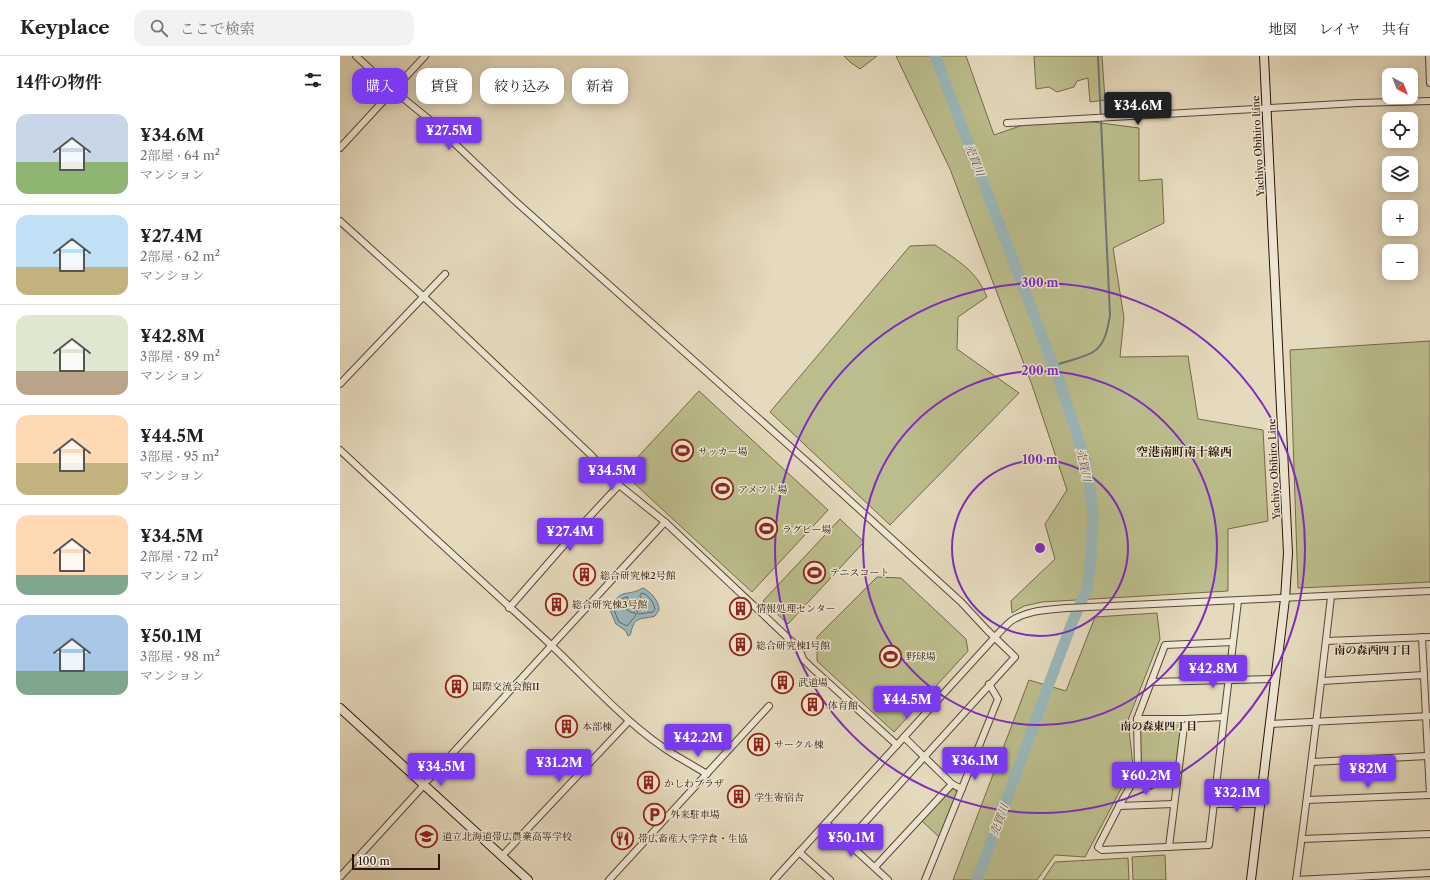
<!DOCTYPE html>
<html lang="ja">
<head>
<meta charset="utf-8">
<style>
  :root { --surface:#fff; --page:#f2f2f2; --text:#222; --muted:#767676; --line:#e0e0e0; --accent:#7c3aed }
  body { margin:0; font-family:"Libre Caslon Text","Noto Serif JP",serif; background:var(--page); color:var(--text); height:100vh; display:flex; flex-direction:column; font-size:15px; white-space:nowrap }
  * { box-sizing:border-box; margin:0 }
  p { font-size:13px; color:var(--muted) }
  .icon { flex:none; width:22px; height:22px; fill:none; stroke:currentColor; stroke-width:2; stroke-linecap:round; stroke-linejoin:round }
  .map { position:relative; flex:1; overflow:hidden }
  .drawer { display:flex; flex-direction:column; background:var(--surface); width:340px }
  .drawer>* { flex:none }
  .guide { position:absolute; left:12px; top:12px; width:380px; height:36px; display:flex; gap:8px }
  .needle { width:26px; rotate:138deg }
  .tools { position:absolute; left:1042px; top:12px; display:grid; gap:8px }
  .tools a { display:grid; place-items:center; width:36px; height:36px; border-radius:8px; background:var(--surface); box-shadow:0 2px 10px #0003; font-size:20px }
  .scale { position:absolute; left:12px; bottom:10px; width:88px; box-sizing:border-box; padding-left:4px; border:2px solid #2c1408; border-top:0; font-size:11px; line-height:14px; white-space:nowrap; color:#2c1408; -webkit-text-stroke:3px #eee7d4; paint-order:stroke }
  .price { position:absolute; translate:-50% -34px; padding:0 9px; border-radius:4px; background:var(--accent); color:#fff; font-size:13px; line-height:26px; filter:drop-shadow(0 1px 2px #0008) }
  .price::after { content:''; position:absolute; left:50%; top:24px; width:12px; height:9px; margin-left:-6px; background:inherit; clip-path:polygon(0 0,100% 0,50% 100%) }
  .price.active { background:#222; color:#fff }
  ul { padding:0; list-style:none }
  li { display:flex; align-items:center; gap:12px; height:100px; padding:0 16px }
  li+li { border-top:1px solid var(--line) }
  li span { display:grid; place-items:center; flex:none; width:112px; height:80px; border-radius:12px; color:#555 }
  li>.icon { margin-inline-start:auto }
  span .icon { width:48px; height:48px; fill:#fffc; stroke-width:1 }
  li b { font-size:17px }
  h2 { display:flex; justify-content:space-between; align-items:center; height:48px; padding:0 16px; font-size:17px }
  .pill { padding:0 14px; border-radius:12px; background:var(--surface); box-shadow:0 2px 10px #0003; font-size:14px; line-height:36px }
  .pill.active { background:var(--accent); color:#fff }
  header { display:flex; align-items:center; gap:24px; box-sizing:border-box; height:56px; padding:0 20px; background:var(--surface); border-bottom:1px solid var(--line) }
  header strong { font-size:19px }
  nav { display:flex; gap:22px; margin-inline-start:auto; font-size:14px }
  .search { width:280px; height:36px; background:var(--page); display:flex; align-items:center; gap:10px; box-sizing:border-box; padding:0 14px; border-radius:12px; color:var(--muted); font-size:15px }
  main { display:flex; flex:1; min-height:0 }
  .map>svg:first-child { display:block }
</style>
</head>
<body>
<header>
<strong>Keyplace</strong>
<div class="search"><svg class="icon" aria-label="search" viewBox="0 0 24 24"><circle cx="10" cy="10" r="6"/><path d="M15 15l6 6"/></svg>ここで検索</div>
<nav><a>地図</a><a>レイヤ</a><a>共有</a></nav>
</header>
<main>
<section class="drawer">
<h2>14件の物件<svg class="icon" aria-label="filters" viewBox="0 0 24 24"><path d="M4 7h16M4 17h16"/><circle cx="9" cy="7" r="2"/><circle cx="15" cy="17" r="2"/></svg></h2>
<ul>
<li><span style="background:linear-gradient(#c9d6e8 60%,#8fb573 0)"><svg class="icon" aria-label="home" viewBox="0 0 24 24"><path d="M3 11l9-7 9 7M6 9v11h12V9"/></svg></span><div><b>¥34.6M</b><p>2部屋 · 64 m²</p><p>マンション</p></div></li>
<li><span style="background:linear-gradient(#bfe0f5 65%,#c2b280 0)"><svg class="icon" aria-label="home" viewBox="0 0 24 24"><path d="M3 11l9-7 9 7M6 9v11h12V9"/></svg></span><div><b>¥27.4M</b><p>2部屋 · 62 m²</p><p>マンション</p></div></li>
<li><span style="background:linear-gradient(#dfe7d0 70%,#b9a48a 0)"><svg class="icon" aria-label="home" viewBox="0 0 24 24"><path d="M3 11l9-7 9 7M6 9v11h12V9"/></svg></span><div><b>¥42.8M</b><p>3部屋 · 89 m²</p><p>マンション</p></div></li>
<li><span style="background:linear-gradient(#ffd9b3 60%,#c2b280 0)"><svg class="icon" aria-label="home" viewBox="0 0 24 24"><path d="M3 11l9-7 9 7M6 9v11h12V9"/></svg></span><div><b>¥44.5M</b><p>3部屋 · 95 m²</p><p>マンション</p></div></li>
<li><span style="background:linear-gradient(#ffd9b3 75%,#7fa58c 0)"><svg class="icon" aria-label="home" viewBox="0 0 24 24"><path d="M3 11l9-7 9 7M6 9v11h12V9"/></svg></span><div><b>¥34.5M</b><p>2部屋 · 72 m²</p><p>マンション</p></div></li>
<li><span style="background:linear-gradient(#a9c7e8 70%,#7fa58c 0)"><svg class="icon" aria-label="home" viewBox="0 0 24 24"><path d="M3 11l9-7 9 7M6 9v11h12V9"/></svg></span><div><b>¥50.1M</b><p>3部屋 · 98 m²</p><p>マンション</p></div></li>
</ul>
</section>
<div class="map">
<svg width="1090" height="824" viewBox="0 0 1090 824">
  <rect width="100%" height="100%" fill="#e5dabd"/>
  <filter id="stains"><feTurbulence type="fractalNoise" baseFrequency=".005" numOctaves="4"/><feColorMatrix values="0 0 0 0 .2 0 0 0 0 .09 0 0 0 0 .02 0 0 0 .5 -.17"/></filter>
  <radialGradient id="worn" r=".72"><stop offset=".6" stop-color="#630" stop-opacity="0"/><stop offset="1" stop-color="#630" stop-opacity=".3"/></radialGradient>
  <g fill="#bcbd8c" stroke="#74684a">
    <polygon points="504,0 537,0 520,13 510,6"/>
    <polygon points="556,0 626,0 654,79 686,68 753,66 799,72 799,125 822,123 824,167 773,192 784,262 780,301 848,300 858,363 923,374 928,465 888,473 888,535 702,546 684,550 672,557 671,545 715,503 705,468 727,434 692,329 610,113"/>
    <polygon points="694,0 762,0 765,44 750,46 748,22 737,25 734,31 717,36 709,31 696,33"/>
    <path d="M595 189C618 205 636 214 647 241L618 261 617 293 679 337 550 469 430 356 570 190Z"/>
    <polygon points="1090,285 1090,526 958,532 950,294"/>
    <polygon points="359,335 488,454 412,536 283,417"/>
    <polygon points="500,463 524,486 448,568 423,545"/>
    <polygon points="537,521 561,522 626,583 628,595 554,676 477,605 477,581"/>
    <polygon points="817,557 820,583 788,664 793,710 745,801 715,799 697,824 613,824 689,624 726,635 755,561"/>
    <polygon points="837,666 841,671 836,707 801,709 800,672 803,669"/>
    <polygon points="612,733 615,733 617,737 599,781 582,765"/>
    <polygon points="825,799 826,824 793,824 792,801"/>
    <polygon points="788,802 789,824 703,824 715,806"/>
  </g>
  <path fill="#9bb8bc" stroke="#6f7674" d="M303 532C311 536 319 545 319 554L315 560C307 563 296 560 293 570 291 573 292 576 290 579L288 580 286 575 276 568 270 554C281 530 285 542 303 532Z"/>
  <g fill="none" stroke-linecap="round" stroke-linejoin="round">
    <g stroke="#646662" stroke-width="1">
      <path d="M302 537C308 538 314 547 315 553L313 556 299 558 297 557V555L302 548 300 540Z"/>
      <path d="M287 541 289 543 286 547V553L290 556 295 557 296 559 287 570 279 566 274 554C277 547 279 543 287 541Z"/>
    </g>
    <path stroke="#6f7674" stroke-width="2" d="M714 309C723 307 747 300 753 296 765 289 768 272 770 259L758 0"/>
    <polyline stroke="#9bb8bc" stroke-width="11" points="595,0 720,327 743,397 748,419 753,455 751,501 747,533 732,567 713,617 637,824"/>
    <defs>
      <g id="street">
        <polyline points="16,0 53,34 90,64 174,144 473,411 621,546 647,574 675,601 507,786"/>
        <polyline points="1089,0 1090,27"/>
        <polyline points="667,67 1018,47 1090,45"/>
        <polyline points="0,92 85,0"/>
        <polyline points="0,165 83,240 251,399 279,429 325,466 448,582 459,592 463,603 471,611 557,689"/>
        <polyline points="0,328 105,218"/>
        <path d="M0 394C70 460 141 524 211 589 252 628 290 672 338 701"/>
        <polyline points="169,552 239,472 279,429"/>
        <polyline points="1082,581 1090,739"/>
        <polyline points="986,585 1090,581"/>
        <polyline points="893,586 825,589 797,663 798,717 779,750 758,791 762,794 869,789 898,545"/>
        <polyline points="982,625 1084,619"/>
        <polyline points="811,626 935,623"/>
        <polyline points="797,663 845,663 884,661"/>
        <polyline points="929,668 1090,660"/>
        <polyline points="564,681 612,728 622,733"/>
        <polyline points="340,702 367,718"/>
        <polyline points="972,706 1087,700"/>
        <polyline points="88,724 325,466"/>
        <polyline points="967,744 1090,739"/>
        <polyline points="873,748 920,748"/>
        <polyline points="779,750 834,748"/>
        <polyline points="486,767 548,824"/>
        <polyline points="962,783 1090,778"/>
        <polyline points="829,791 845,663"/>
        <polyline points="459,796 490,824"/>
        <polyline points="162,800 289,665"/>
        <polyline points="535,811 612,728"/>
        <polyline points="0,821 84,729"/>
        <polyline points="269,824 429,650"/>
        <path d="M434 824 655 581C660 576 665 570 671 565 688 554 707 554 727 552L1090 535"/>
        <polyline points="585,824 658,643 649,628"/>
        <path d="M956 824C969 730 980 635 991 541"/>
        <polyline points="956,824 1090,817"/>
      </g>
      <g id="secondary">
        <polyline points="0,652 188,824"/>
        <polyline points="911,824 945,543 948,497 924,0"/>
      </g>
    </defs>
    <use href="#street" stroke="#5a4635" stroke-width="8"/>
    <use href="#secondary" stroke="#2c1408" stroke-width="10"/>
    <use href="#street" stroke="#eee7d4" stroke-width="6"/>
    <use href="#secondary" stroke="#eee7d4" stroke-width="8"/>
  </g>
  <g fill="none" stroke="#7b2cbf" stroke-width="2">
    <circle cx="700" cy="492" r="88"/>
    <circle cx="700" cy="492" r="177"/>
    <circle cx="700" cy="492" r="265"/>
  </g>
  <defs>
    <symbol id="stadium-ring" viewBox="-11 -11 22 22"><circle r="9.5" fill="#eee7d4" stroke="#8f2418" stroke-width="1.5"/><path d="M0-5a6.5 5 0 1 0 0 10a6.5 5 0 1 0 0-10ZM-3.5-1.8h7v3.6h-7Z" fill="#8f2418"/></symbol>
    <symbol id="building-ring" viewBox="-11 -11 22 22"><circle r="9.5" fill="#eee7d4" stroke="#8f2418" stroke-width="1.5"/><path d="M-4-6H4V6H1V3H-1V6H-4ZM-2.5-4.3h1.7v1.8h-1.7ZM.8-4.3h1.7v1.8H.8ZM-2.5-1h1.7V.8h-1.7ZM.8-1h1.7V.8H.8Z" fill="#8f2418"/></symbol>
    <symbol id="parking-ring" viewBox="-11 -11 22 22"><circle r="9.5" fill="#eee7d4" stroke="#8f2418" stroke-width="1.5"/><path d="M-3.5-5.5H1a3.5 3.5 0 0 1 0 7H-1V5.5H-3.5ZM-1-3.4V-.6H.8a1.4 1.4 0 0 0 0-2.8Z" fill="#8f2418"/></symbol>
    <symbol id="school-ring" viewBox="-11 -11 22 22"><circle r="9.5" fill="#eee7d4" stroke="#8f2418" stroke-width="1.5"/><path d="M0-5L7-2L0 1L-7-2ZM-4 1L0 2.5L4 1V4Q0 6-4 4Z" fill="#8f2418"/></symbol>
    <symbol id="restaurant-ring" viewBox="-11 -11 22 22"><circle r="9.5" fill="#eee7d4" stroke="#8f2418" stroke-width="1.5"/><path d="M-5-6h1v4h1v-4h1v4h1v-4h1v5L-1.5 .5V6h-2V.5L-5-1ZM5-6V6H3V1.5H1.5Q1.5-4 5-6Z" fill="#8f2418"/></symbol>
  </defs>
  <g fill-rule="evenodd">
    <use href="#stadium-ring" x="330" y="382" width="25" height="25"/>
    <use href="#stadium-ring" x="370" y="420" width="25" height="25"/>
    <use href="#stadium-ring" x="414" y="460" width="25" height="25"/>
    <use href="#stadium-ring" x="462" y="504" width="25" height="25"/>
    <use href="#building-ring" x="232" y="506" width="25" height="25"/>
    <use href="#building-ring" x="204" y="536" width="25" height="25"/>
    <use href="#building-ring" x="388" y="540" width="25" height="25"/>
    <use href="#building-ring" x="388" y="576" width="25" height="25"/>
    <use href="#stadium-ring" x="538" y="588" width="25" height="25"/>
    <use href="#building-ring" x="430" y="614" width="25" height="25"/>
    <use href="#building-ring" x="104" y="618" width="25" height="25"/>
    <use href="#building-ring" x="460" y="636" width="25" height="25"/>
    <use href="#building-ring" x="214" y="658" width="25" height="25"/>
    <use href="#building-ring" x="406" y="676" width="25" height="25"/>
    <use href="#building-ring" x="296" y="714" width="25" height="25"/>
    <use href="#building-ring" x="386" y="728" width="25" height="25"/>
    <use href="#parking-ring" x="302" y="746" width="25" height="25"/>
    <use href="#school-ring" x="74" y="768" width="25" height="25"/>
    <use href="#restaurant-ring" x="270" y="770" width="25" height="25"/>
  </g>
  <g text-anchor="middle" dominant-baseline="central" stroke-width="3" stroke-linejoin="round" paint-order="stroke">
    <g font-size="10" fill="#2c1408" stroke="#eee7d4">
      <text transform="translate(918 90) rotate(-93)">Yachiyo Obihiro Line</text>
      <text transform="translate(934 413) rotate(-93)">Yachiyo Obihiro Line</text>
    </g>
    <g font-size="10" fill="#2c1408" stroke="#eee7d4" text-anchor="start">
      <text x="358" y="395">サッカー場</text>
      <text x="398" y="433">アメフト場</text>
      <text x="442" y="473">ラグビー場</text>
      <text x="490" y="516">テニスコート</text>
      <text x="260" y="519">総合研究棟2号館</text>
      <text x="232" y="548">総合研究棟3号館</text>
      <text x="416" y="552">情報処理センター</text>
      <text x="416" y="589">総合研究棟1号館</text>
      <text x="566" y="600">野球場</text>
      <text x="458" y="626">武道場</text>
      <text x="132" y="630">国際交流会館II</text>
      <text x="488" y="649">体育館</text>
      <text x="242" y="670">本部棟</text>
      <text x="434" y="688">サークル棟</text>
      <text x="324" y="727">かしわプラザ</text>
      <text x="414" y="741">学生寄宿舎</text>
      <text x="330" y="758">外来駐車場</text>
      <text x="102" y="780">道立北海道帯広農業高等学校</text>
      <text x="298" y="782">帯広畜産大学学食・生協</text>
    </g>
    <g font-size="11" font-style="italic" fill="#534d47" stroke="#eee7d4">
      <text transform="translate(635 104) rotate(69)">売買川</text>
      <text transform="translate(744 409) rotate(78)">売買川</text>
      <text transform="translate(659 764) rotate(-70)">売買川</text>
    </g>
    <g font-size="11" font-weight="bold" fill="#2c1408" stroke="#eee7d4">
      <text x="1033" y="594">南の森西四丁目</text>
      <text x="819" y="670">南の森東四丁目</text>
    </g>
    <g font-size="12" font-weight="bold" fill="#2c1408" stroke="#eee7d4">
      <text x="844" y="395">空港南町南十線西</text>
    </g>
  </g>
  <circle cx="700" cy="492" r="6" fill="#7b2cbf" stroke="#eee7d4" stroke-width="2"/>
  <g font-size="12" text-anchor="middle" font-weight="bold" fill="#7b2cbf" stroke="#eee7d4" stroke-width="3" stroke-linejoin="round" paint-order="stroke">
    <text x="700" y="231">300 m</text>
    <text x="700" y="319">200 m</text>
    <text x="700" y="408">100 m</text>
  </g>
  <rect width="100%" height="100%" filter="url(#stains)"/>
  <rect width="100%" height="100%" fill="url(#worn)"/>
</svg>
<div class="tools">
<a><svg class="needle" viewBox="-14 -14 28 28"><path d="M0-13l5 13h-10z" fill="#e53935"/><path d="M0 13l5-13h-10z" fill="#767676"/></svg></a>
<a><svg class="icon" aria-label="locate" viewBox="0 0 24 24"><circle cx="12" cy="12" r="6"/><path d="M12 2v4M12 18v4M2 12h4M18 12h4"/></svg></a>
<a><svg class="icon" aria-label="layers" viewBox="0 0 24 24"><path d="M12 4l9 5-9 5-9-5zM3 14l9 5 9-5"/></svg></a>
<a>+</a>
<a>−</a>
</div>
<div class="scale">100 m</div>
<b class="price active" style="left:798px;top:70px">¥34.6M</b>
<b class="price" style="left:109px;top:95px">¥27.5M</b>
<b class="price" style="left:272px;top:435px">¥34.5M</b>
<b class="price" style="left:230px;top:496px">¥27.4M</b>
<b class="price" style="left:873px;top:633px">¥42.8M</b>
<b class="price" style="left:567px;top:664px">¥44.5M</b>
<b class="price" style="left:358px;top:702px">¥42.2M</b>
<b class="price" style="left:635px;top:725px">¥36.1M</b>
<b class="price" style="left:219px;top:727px">¥31.2M</b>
<b class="price" style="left:101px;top:731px">¥34.5M</b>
<b class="price" style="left:1028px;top:733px">¥82M</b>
<b class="price" style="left:806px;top:740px">¥60.2M</b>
<b class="price" style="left:897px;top:757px">¥32.1M</b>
<b class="price" style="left:511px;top:802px">¥50.1M</b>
<div class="guide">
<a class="pill active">購入</a>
<a class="pill">賃貸</a>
<a class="pill">絞り込み</a>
<a class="pill">新着</a>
</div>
</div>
</main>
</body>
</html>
